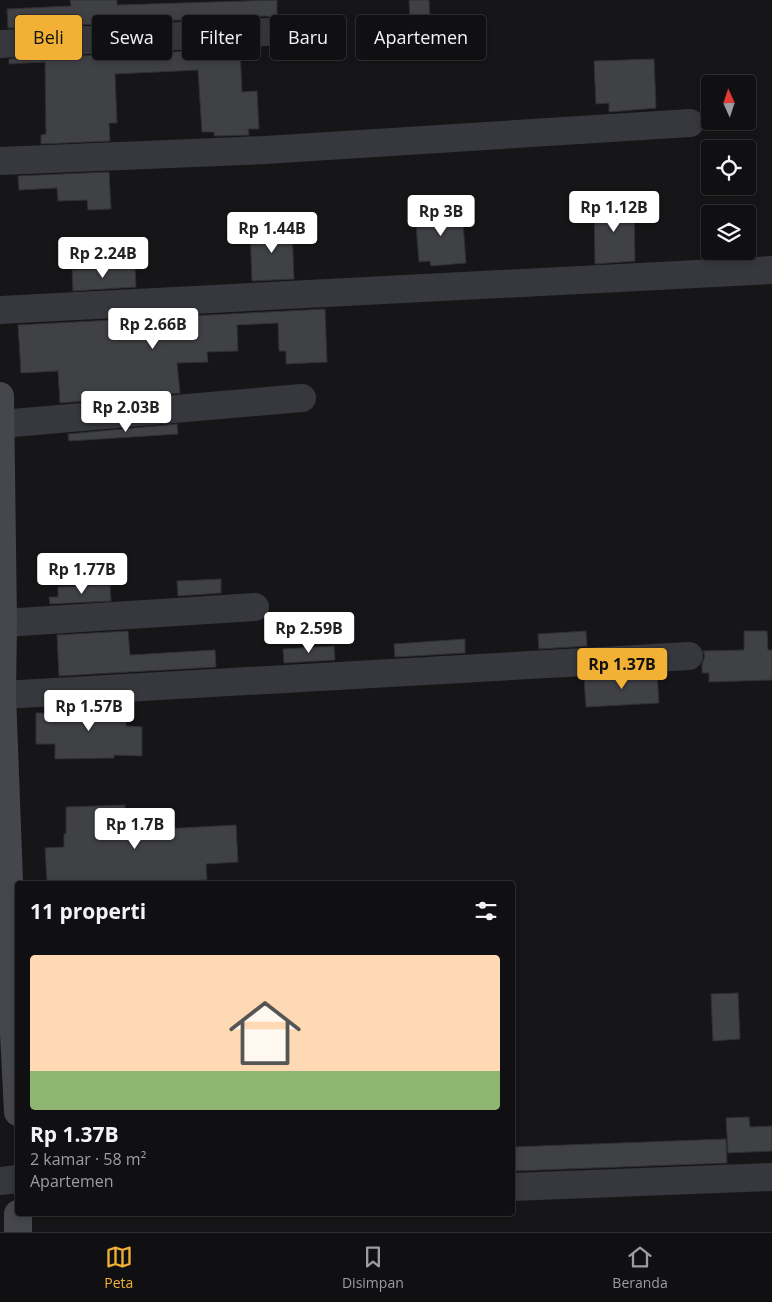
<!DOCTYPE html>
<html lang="id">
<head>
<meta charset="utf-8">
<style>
  :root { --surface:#101012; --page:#19191b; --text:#f1f3f6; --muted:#9c9d9f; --line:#303032; --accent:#f2b134 }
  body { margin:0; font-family:"Open Sans",sans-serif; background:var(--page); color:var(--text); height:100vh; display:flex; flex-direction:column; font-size:19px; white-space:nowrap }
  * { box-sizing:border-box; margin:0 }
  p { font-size:16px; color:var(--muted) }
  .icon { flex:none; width:28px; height:28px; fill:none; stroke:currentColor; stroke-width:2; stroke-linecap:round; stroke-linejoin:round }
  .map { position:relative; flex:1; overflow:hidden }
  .side { position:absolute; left:15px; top:881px; width:500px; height:335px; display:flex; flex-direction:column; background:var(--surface); border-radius:5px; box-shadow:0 2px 8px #0003,0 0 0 1px var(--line) }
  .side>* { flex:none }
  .hud { position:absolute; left:15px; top:15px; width:500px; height:45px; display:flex; gap:10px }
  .needle { width:32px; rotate:357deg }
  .buttons { position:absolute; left:701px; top:75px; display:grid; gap:10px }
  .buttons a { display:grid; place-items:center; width:55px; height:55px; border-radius:5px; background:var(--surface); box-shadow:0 2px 8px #0003,0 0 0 1px var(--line); font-size:25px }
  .price { position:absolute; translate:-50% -42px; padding:0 11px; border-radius:5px; background:#fff; color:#222; font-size:16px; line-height:32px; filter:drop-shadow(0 1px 2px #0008) }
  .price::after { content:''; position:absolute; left:50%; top:30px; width:15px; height:11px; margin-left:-8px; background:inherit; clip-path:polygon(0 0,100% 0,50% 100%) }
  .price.active { background:var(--accent); color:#111 }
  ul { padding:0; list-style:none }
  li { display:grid; align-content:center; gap:10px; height:265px; padding:0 15px }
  li span { display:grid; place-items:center; height:155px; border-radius:5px; color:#555 }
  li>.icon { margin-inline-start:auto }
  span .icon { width:90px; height:90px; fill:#fffc; stroke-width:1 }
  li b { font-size:21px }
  h2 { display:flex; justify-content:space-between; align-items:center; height:60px; padding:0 15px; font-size:21px }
  .pill { padding:0 18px; border-radius:5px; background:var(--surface); box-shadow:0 2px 8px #0003,0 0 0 1px var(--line); font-size:18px; line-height:45px }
  .pill.active { background:var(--accent); color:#111 }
  .tab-bar { display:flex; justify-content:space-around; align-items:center; height:70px; border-top:1px solid var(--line); background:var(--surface); font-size:14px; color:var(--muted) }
  .tab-bar a { display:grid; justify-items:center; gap:2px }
  .tab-bar .active { color:var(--accent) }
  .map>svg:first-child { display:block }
</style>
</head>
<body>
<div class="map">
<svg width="772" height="1232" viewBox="0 0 772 1232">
  <rect width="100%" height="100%" fill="#161618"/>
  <g fill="#404145" stroke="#303034">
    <polygon points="70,0 117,0 117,5 277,0 277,21 274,18 266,16 8,28 7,9 71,6"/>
    <polygon points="409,0 429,0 430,20 410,21"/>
    <polygon points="240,49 242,92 257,91 259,129 248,129 249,135 214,136 214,132 202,132 198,70 115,74 117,123 109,123 110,141 41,144 41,135 46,134 45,62 9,64 9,59"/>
    <polygon points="654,59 656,108 609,112 609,103 596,104 594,61"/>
    <polygon points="109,172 111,209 88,210 87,200 58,201 57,188 19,190 18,176"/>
    <polygon points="594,203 634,203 635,261 595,264"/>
    <polygon points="462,208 466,263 431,266 430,261 419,262 415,212"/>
    <polygon points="292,227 294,279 252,281 250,228"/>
    <polygon points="135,268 136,287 73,291 72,270"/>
    <polygon points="325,309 327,362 286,364 286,351 279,351 278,323 237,325 238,351 207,352 208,362 177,363 180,393 60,403 58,371 21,373 18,325"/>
    <polygon points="177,424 178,434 69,441 68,434"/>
    <polygon points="221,579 221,593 178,596 177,581"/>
    <polygon points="110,585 111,601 50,604 49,597 58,597 58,587"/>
    <polygon points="128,631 130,655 215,650 216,667 59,676 57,635"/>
    <polygon points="586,631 587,646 539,649 538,634"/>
    <polygon points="744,631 767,631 768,650 772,650 772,680 709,682 709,673 702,673 702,664 705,656 703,651 744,650"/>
    <polygon points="465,639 465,653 395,657 394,644"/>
    <polygon points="334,646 335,660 284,663 283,649"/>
    <polygon points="657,673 659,703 586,707 584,678"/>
    <polygon points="126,704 126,726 142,727 142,756 114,755 114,758 55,759 55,744 36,744 36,713 61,713 61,707"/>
    <polygon points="125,805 126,831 236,825 238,862 206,864 207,880 198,880 198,884 47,882 45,848 64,847 64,834 66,834 66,807"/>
    <polygon points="738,993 740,1039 713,1041 711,994"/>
    <polygon points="749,1117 750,1127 772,1126 772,1151 728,1153 726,1118"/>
    <polygon points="726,1139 727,1163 512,1171 512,1147"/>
  </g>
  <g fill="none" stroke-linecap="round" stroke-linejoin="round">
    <g stroke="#37383d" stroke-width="28">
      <polyline points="0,44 267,32"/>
      <polyline points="0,161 265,150 690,123"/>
      <polyline points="0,310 772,270"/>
      <polyline points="1,424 302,398"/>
      <polyline points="3,623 255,607"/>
      <polyline points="2,695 689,656"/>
      <polyline points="0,1181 18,1179"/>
      <polyline points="512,1187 772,1177"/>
    </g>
    <g stroke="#45474d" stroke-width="28">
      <polyline points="0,396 3,623 2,695 9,880 11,974 18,1112"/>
      <polyline points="18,1232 18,1214"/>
    </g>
  </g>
</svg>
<div class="buttons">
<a><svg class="needle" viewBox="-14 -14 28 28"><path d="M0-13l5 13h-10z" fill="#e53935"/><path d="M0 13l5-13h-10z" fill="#9c9d9f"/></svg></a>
<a><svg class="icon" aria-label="locate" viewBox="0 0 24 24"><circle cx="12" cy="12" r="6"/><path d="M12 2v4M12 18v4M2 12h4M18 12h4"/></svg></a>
<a><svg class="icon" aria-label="layers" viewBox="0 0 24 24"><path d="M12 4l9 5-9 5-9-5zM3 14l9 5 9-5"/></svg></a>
</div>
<b class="price" style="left:614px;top:233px">Rp 1.12B</b>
<b class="price" style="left:441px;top:237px">Rp 3B</b>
<b class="price" style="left:272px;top:254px">Rp 1.44B</b>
<b class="price" style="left:103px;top:279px">Rp 2.24B</b>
<b class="price" style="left:153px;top:350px">Rp 2.66B</b>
<b class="price" style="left:126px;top:433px">Rp 2.03B</b>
<b class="price" style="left:82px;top:595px">Rp 1.77B</b>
<b class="price" style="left:309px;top:654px">Rp 2.59B</b>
<b class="price active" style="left:622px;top:690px">Rp 1.37B</b>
<b class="price" style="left:89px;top:732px">Rp 1.57B</b>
<b class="price" style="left:135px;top:850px">Rp 1.7B</b>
<div class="hud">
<a class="pill active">Beli</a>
<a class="pill">Sewa</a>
<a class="pill">Filter</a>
<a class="pill">Baru</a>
<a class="pill">Apartemen</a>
</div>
<section class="side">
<h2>11 properti<svg class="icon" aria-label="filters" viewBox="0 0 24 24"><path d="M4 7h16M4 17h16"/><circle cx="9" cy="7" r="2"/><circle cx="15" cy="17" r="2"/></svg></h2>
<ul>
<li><span style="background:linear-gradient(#ffd9b3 75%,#8fb573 0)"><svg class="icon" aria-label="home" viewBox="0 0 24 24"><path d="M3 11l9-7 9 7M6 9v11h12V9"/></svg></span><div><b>Rp 1.37B</b><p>2 kamar · 58 m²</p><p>Apartemen</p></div></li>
</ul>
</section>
</div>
<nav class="tab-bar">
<a class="active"><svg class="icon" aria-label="map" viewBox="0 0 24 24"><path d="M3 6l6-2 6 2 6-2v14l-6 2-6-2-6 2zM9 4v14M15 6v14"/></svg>Peta</a>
<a><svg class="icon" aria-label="saved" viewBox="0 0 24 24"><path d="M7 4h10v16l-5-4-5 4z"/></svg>Disimpan</a>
<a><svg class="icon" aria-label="home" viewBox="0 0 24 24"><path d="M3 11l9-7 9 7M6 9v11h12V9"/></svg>Beranda</a>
</nav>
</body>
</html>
